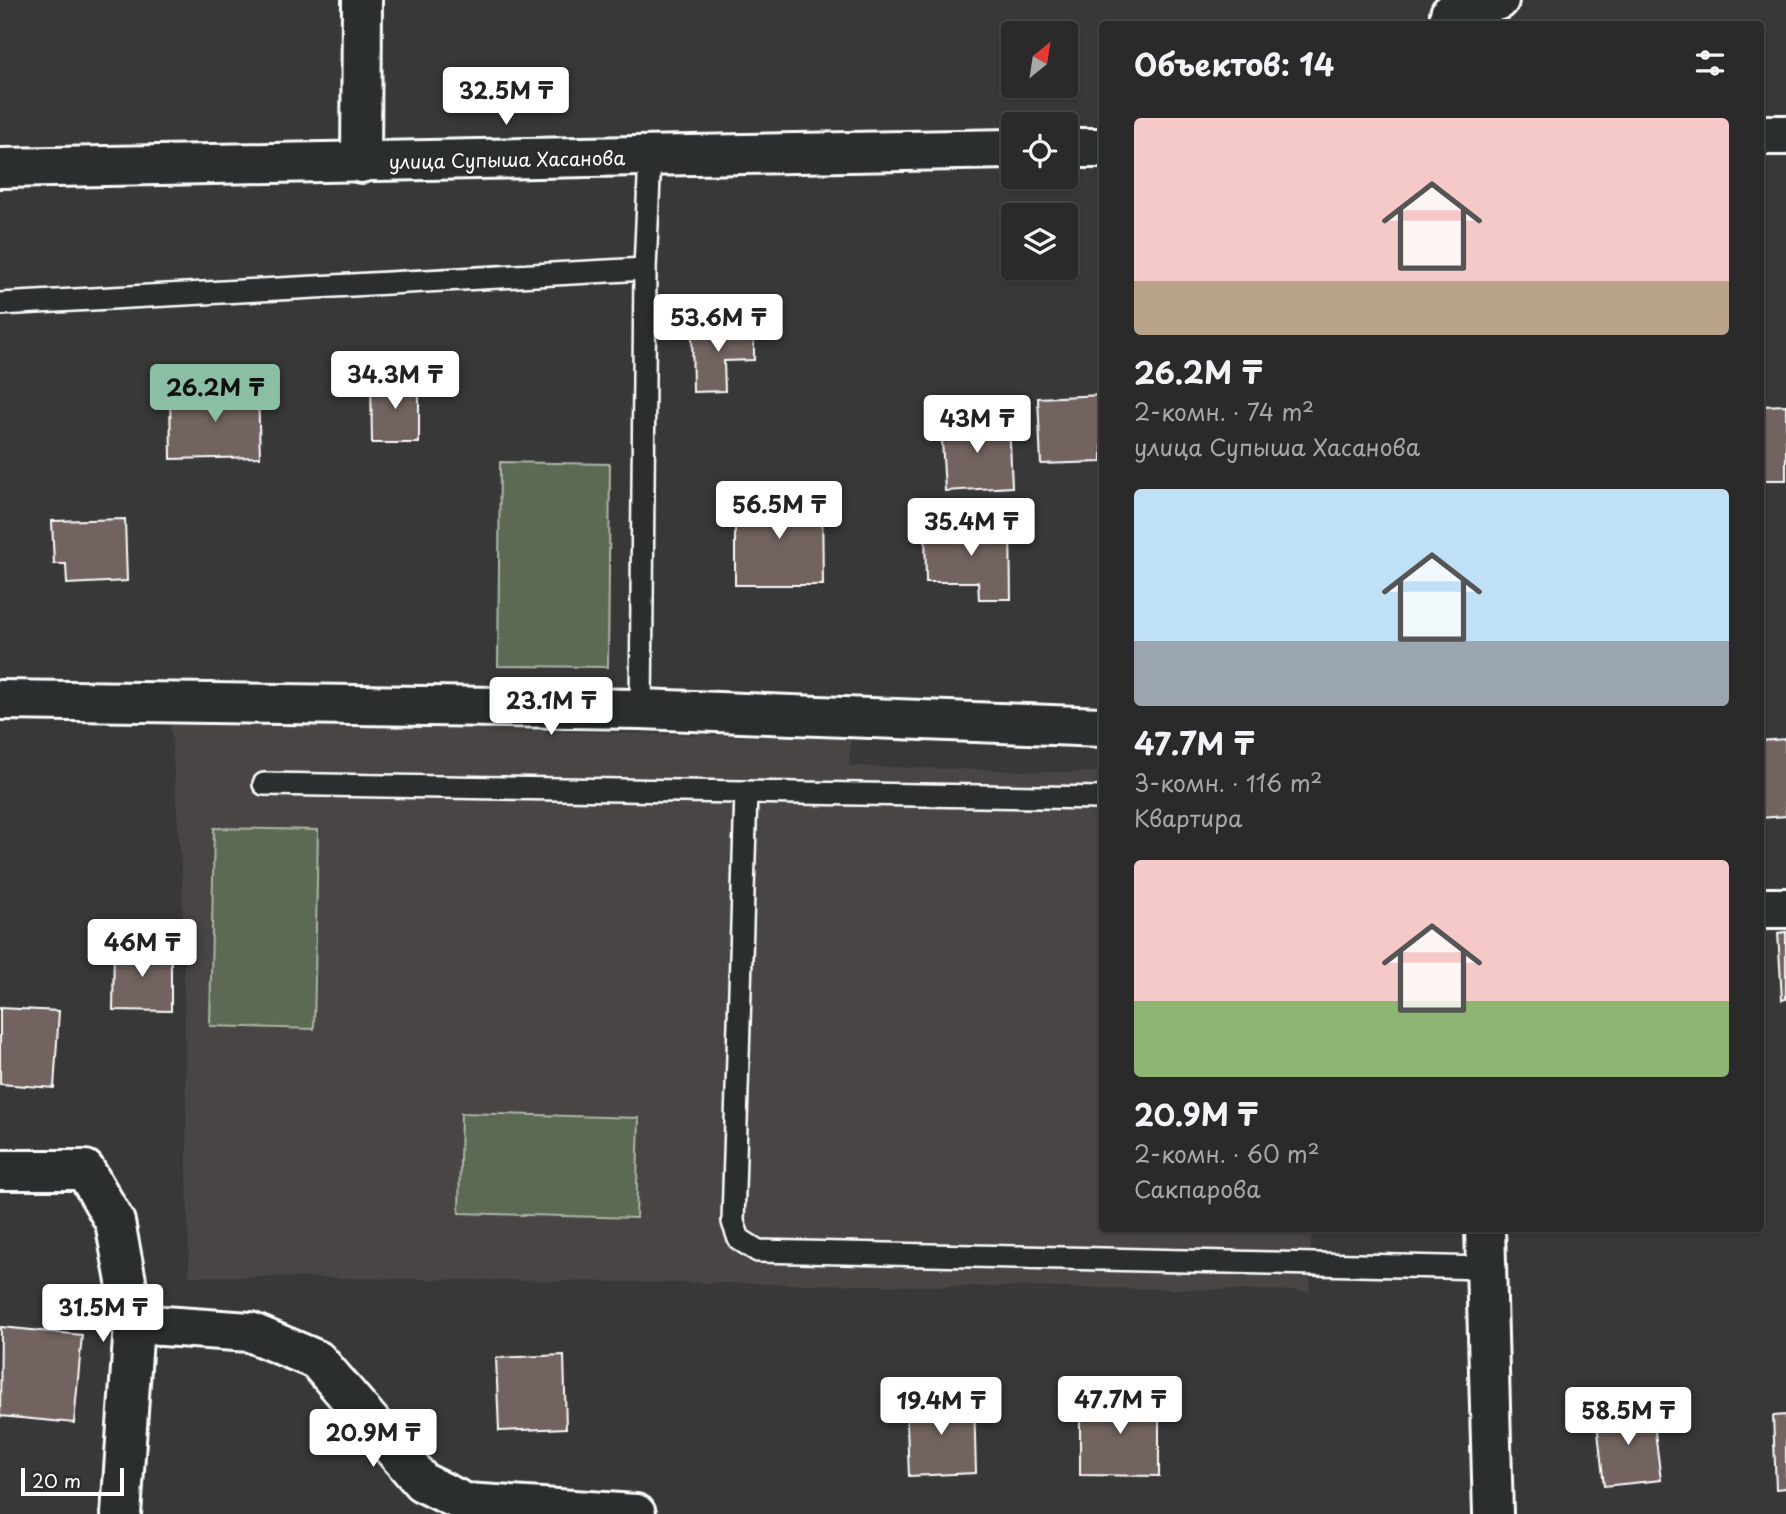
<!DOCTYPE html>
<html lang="ru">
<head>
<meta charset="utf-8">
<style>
  :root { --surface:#2a2a2a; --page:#363636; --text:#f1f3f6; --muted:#a5a7a8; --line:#464647; --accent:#8abfa5 }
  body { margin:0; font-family:"Playpen Sans",sans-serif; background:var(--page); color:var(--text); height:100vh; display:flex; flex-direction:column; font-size:26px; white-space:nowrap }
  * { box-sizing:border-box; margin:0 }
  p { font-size:23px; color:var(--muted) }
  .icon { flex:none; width:38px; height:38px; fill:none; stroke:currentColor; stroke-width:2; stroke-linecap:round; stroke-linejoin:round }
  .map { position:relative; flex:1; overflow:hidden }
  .drawer { position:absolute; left:1099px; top:21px; width:665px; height:1211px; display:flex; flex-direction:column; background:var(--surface); border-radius:7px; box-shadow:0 2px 5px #0004,0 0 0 2px var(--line) }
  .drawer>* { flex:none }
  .needle { width:46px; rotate:30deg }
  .tools { position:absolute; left:1001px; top:21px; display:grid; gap:14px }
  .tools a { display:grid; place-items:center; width:77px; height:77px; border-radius:7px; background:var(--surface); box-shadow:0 2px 5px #0004,0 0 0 2px var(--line); font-size:35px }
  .scale { position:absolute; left:21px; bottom:18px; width:103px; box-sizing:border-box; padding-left:7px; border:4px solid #fff; border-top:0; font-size:19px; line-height:24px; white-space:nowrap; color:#fff; -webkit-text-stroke:5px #2a2d2e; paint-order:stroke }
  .price { position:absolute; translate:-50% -60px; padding:0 16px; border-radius:7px; background:#fff; color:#222; font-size:23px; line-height:46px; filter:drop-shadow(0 2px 4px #0008) }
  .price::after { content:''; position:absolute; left:50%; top:42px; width:21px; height:16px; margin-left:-10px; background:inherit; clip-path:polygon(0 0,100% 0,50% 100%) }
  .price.selected { background:var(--accent); color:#111 }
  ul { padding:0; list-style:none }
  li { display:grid; align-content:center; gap:14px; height:371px; padding:0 35px }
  li span { display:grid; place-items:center; height:217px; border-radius:7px; color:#555 }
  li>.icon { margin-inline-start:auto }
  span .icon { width:126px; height:126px; fill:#fffc; stroke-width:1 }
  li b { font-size:30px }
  h2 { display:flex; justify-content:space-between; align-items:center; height:84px; padding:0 35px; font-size:30px }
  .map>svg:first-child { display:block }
</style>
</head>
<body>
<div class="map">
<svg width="1786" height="1514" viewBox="0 0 1786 1514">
  <rect width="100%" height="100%" fill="#383838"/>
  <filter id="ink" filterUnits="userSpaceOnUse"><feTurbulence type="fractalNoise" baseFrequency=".0143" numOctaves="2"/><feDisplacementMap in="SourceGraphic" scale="14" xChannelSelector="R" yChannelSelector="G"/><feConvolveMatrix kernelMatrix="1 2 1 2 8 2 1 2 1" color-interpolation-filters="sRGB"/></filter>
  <g filter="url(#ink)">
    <polygon fill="#494544" points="170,721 851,739 849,766 1102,773 1102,1228 1311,1229 1310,1291 189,1276 182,876"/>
    <g fill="#5b6b53" stroke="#adb5a9" stroke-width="2">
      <polygon points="500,462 610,464 608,667 498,666"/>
      <polygon points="214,828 318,830 314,1029 210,1026"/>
      <polygon points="461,1113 639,1118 636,1218 459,1213"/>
    </g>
    <g fill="#726460" stroke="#fff" stroke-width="2">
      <polygon points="754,327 754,360 724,361 725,391 693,392 692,328"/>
      <polygon points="419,378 419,443 372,443 371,379"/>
      <polygon points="258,390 260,457 171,459 170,391"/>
      <polygon points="1102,395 1102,462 1041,464 1038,398"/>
      <polygon points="1786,405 1786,480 1763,480 1761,406"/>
      <polygon points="1009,420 1012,487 945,491 941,423"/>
      <polygon points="822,496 823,585 735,585 735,497"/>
      <polygon points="125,519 127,581 67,584 66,564 54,564 52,521"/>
      <polygon points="1010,525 1011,599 979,599 978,582 926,582 925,526"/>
      <polygon points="1785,739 1786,816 1760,818 1760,741"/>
      <polygon points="1786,932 1786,999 1782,1000 1778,933"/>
      <polygon points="114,946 171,947 171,1011 113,1010"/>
      <polygon points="0,1008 59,1011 54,1088 0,1084"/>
      <polygon points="1,1327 82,1335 74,1423 0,1416"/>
      <polygon points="564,1355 566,1428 499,1431 496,1358"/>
      <polygon points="1080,1395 1159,1396 1159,1476 1080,1475"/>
      <polygon points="974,1399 976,1473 909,1476 906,1402"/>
      <polygon points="1652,1408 1661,1480 1604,1486 1596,1414"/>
      <polygon points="1786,1415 1786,1488 1776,1489 1773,1416"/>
    </g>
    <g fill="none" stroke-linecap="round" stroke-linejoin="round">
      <defs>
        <g id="lane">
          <polyline points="0,304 645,269"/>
          <polyline points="641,709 645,269 650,156"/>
          <polyline points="264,784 1102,798"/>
          <polyline points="746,792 733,1222 739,1239 758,1251 1486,1268"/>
        </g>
        <g id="street">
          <polyline points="1450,14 1499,0"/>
          <polyline points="361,163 362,0"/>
          <polyline points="0,700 641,709 1102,727"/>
          <polyline points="1760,908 1786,908"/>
          <polyline points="0,1170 85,1170 115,1222 134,1324 121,1514"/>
          <polyline points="1485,1228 1493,1514"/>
          <polyline points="134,1324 250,1332 317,1360 422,1482 465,1503 636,1514"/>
        </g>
        <g id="secondary">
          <polyline points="1760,135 1786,135"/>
          <polyline points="1066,148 1102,148"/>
          <polyline points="0,168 1013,149"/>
        </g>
      </defs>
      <use href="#lane" stroke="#fff" stroke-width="26"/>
      <use href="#street" stroke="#fff" stroke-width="44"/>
      <use href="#secondary" stroke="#fff" stroke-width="44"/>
      <use href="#lane" stroke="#2a2d2e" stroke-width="21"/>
      <use href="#street" stroke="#2a2d2e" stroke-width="38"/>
      <use href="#secondary" stroke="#2a2d2e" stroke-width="38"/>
    </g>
  </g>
  <g text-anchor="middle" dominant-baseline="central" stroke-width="5" stroke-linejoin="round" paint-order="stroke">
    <g font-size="19" fill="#fff" stroke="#2a2d2e">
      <text transform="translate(507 159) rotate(-1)">улица Супыша Хасанова</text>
    </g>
  </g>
</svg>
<div class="tools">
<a><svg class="needle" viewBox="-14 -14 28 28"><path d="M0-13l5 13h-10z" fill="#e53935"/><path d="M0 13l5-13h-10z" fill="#a5a7a8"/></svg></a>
<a><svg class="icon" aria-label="locate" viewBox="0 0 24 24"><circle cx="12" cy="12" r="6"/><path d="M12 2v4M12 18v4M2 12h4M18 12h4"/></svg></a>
<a><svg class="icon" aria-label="layers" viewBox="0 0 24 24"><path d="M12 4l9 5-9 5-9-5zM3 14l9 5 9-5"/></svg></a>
</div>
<div class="scale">20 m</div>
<b class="price" style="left:506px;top:127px">32.5M ₸</b>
<b class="price" style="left:718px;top:354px">53.6M ₸</b>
<b class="price" style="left:395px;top:411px">34.3M ₸</b>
<b class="price selected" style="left:215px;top:424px">26.2M ₸</b>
<b class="price" style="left:977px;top:455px">43M ₸</b>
<b class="price" style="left:779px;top:541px">56.5M ₸</b>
<b class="price" style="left:971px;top:558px">35.4M ₸</b>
<b class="price" style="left:551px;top:737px">23.1M ₸</b>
<b class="price" style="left:142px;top:979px">46M ₸</b>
<b class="price" style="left:103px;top:1344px">31.5M ₸</b>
<b class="price" style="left:1120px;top:1436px">47.7M ₸</b>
<b class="price" style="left:941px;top:1437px">19.4M ₸</b>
<b class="price" style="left:1628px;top:1447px">58.5M ₸</b>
<b class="price" style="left:373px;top:1469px">20.9M ₸</b>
<section class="drawer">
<h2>Объектов: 14<svg class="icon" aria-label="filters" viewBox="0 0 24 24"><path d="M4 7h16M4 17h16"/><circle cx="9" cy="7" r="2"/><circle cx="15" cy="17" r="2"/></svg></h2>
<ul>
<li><span style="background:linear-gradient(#f6c9c9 75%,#b9a48a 0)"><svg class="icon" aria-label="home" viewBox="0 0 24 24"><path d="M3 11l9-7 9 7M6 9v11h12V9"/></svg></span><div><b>26.2M ₸</b><p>2-комн. · 74 m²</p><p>улица Супыша Хасанова</p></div></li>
<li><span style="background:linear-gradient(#bfe0f5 70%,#9aa5b1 0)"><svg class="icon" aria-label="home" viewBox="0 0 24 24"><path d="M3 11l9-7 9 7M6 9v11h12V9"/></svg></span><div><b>47.7M ₸</b><p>3-комн. · 116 m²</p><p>Квартира</p></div></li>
<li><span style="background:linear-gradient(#f6c9c9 65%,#8fb573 0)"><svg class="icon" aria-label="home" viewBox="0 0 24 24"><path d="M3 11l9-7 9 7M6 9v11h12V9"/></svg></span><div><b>20.9M ₸</b><p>2-комн. · 60 m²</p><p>Сакпарова</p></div></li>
</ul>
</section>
</div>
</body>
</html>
